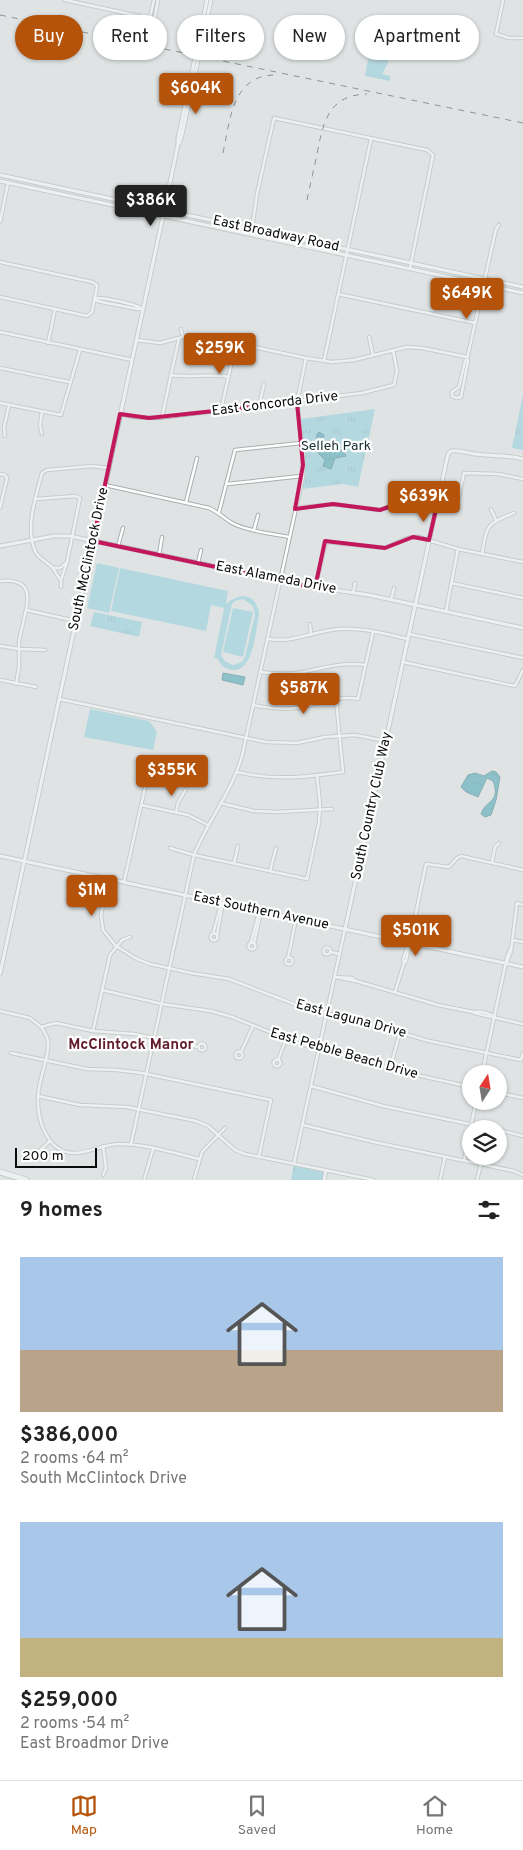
<!DOCTYPE html>
<html lang="en">
<head>
<meta charset="utf-8">
<style>
  :root { --surface:#fff; --page:#f2f2f2; --text:#222; --muted:#767676; --line:#e0e0e0; --accent:#b45309 }
  body { margin:0; font-family:Overpass,sans-serif; background:var(--page); color:var(--text); height:100vh; display:flex; flex-direction:column; font-size:19px; white-space:nowrap }
  * { box-sizing:border-box; margin:0 }
  p { font-size:16px; color:var(--muted) }
  .icon { flex:none; width:28px; height:28px; fill:none; stroke:currentColor; stroke-width:2; stroke-linecap:round; stroke-linejoin:round }
  .map { position:relative; height:1180px; overflow:hidden }
  .sheet { display:flex; flex-direction:column; background:var(--surface); flex:1 }
  .sheet>* { flex:none }
  .guide { position:absolute; left:15px; top:15px; width:494px; height:45px; display:flex; gap:10px }
  .needle { width:32px; rotate:12deg }
  .buttons { position:absolute; left:462px; top:1065px; display:grid; gap:10px }
  .buttons a { display:grid; place-items:center; width:45px; height:45px; border-radius:50%; background:var(--surface); box-shadow:0 1px 4px #0004; font-size:25px }
  .scale { position:absolute; left:15px; bottom:12px; width:82px; box-sizing:border-box; padding-left:5px; border:2px solid #0a0c0c; border-top:0; font-size:14px; line-height:18px; white-space:nowrap; color:#0a0c0c; -webkit-text-stroke:4px #fff; paint-order:stroke }
  .price { position:absolute; translate:-50% -42px; padding:0 11px; border-radius:5px; background:var(--accent); color:#fff; font-size:16px; line-height:32px; filter:drop-shadow(0 1px 2px #0008) }
  .price::after { content:''; position:absolute; left:50%; top:30px; width:15px; height:11px; margin-left:-8px; background:inherit; clip-path:polygon(0 0,100% 0,50% 100%) }
  .price.selected { background:#222; color:#fff }
  ul { padding:0; list-style:none }
  li { display:grid; align-content:center; gap:10px; height:265px; padding:0 20px }
  li span { display:grid; place-items:center; height:155px; border-radius:0px; color:#555 }
  li>.icon { margin-inline-start:auto }
  span .icon { width:90px; height:90px; fill:#fffc; stroke-width:1 }
  li b { font-size:21px }
  h2 { display:flex; justify-content:space-between; align-items:center; height:60px; padding:0 20px; font-size:21px }
  .tag { padding:0 18px; border-radius:22px; background:var(--surface); box-shadow:0 1px 4px #0004; font-size:18px; line-height:45px }
  .tag.selected { background:var(--accent); color:#fff }
  .dock { display:flex; justify-content:space-around; align-items:center; height:70px; border-top:1px solid var(--line); background:var(--surface); font-size:14px; color:var(--muted) }
  .dock a { display:grid; justify-items:center; gap:2px }
  .dock .selected { color:var(--accent) }
  .map>svg:first-child { display:block }
</style>
</head>
<body>
<div class="map">
<svg width="523" height="1180" viewBox="0 0 523 1180">
  <defs>
    <pattern id="park-tufts" width="24" height="20" patternUnits="userSpaceOnUse" patternTransform="scale(1.25)"><rect width="24" height="20" fill="#80cbda"/><path d="M3 7l-1-3M5 7V3M7 7l1-3M15 17l-1-3M17 17v-4M19 17l1-3" fill="none" stroke="#6dadba"/></pattern>
    <pattern id="water-ripples" width="26" height="14" patternUnits="userSpaceOnUse" patternTransform="scale(1.25)"><rect width="26" height="14" fill="#2c98ab"/><path d="M2 4q2-2 4 0t4 0M15 11q2-2 4 0t4 0" fill="none" stroke="#247a8a"/></pattern>
  </defs>
  <rect width="100%" height="100%" fill="#dfe3e4"/>
  <g fill="#80cbda" fill-rule="evenodd">
    <polygon points="376,58 389,61 382,74 390,76 390,81 365,76 368,59 375,60"/>
    <polygon points="97,563 119,568 109,613 87,608"/>
    <path d="M120 568 228 591 226 604C239 593 255 592 259 613 256 629 254 671 233 670 225 669 220 665 218 659L214 658 224 608 211 605 206 631 111 611ZM243 599 253 606 255 615 245 657 242 662 233 665 225 661 221 655 232 604 235 601Z"/>
    <polygon points="233,608 253,612 243,657 223,652"/>
    <polygon points="90,709 149,721 157,732 153,750 84,737"/>
  </g>
  <g fill="url(#park-tufts)">
    <polygon points="48,35 63,38 61,50 46,47"/>
    <polygon points="523,395 523,450 512,448"/>
    <polygon points="375,409 358,487 343,484 302,489 305,458 301,419"/>
    <polygon points="94,612 142,622 139,637 90,626"/>
    <polygon points="294,1163 326,1170 324,1180 291,1180"/>
  </g>
  <g fill="url(#water-ripples)" stroke="#226e7b">
    <polygon points="319,432 324,435 323,442 325,447 331,450 342,450 346,456 335,458 331,469 323,466 325,460 315,450 317,434"/>
    <polygon points="223,673 245,677 243,685 222,680"/>
    <path d="M492 771 496 772 500 777 496 800 491 815 485 817 481 814C486 799 501 803 493 781L487 778 478 797 466 792 461 787 468 775 475 773 484 776Z"/>
  </g>
  <g fill="none" stroke-linecap="round" stroke-linejoin="round">
    <defs>
      <g id="minor">
        <polyline points="65,0 139,16"/>
        <polyline points="154,0 148,26 150,30 153,27 158,0"/>
        <polyline points="503,0 496,34 509,38 523,38"/>
        <polyline points="0,222 8,183"/>
        <polyline points="252,229 257,194 274,118 427,150 433,155 410,268"/>
        <polyline points="0,262 92,282 96,284 97,287 92,312 87,316 0,297"/>
        <polyline points="338,294 475,323"/>
        <path d="M94 298C104 297 135 304 143 309H137L97 301Z"/>
        <polyline points="181,329 183,337"/>
        <polyline points="0,332 132,360"/>
        <polyline points="369,337 373,355"/>
        <polyline points="136,340 160,343 183,337 201,336 306,358 332,362 354,360 407,347 422,348 467,357"/>
        <polyline points="48,343 55,309"/>
        <polyline points="467,359 468,361 461,397 456,398 452,396 452,392 459,387 465,361 467,359 496,229 499,225"/>
        <polyline points="324,361 371,139"/>
        <polyline points="0,368 69,382"/>
        <path d="M171 375C192 378 209 373 229 377"/>
        <polyline points="0,403 61,415 80,350"/>
        <polyline points="259,406 264,384"/>
        <polyline points="221,410 236,343"/>
        <polyline points="42,412 40,425 42,434"/>
        <polyline points="120,414 135,417 157,418 362,393 394,385 397,371 393,350"/>
        <polyline points="162,417 179,338"/>
        <polyline points="5,436 4,427 9,405"/>
        <polyline points="0,474 5,475 7,478 0,508"/>
        <polyline points="227,484 302,476"/>
        <path d="M105 485 209 508C218 512 224 518 232 523 246 531 273 534 289 537"/>
        <polyline points="36,499 75,496 80,498 67,562 61,580 61,587"/>
        <polyline points="186,502 197,458"/>
        <polyline points="295,508 333,504 380,510 404,500 412,499 456,509 464,473 498,474 523,479"/>
        <polyline points="491,509 496,520"/>
        <polyline points="219,512 235,450 301,443"/>
        <polyline points="254,530 258,515"/>
        <polyline points="118,546 123,528"/>
        <path d="M482 554C487 525 486 524 514 513"/>
        <polyline points="159,555 162,537"/>
        <polyline points="198,563 201,550"/>
        <polyline points="53,568 60,568 66,563"/>
        <path d="M61 580C57 577 56 572 52 567 47 562 38 558 35 551 25 527 36 496 42 473L47 470 92 466 109 468"/>
        <path d="M0 581C23 579 31 587 26 610L76 621"/>
        <polyline points="451,583 523,598"/>
        <polyline points="315,588 326,542 385,548 408,538 418,537 458,549 523,562"/>
        <polyline points="353,593 355,583"/>
        <polyline points="391,600 394,588"/>
        <polyline points="446,611 458,549"/>
        <polyline points="310,624 311,635"/>
        <polyline points="409,634 523,658"/>
        <path d="M267 639C294 643 314 631 339 629 363 627 385 634 408 639"/>
        <polyline points="0,646 19,649 45,650"/>
        <polyline points="403,662 515,686 523,670"/>
        <path d="M260 672C272 673 284 675 295 673 320 670 340 661 365 665"/>
        <polyline points="0,680 36,687"/>
        <polyline points="16,684 19,667 19,641 26,610"/>
        <polyline points="59,699 266,742 297,743 325,737 355,735 386,741"/>
        <path d="M253 705C268 708 282 710 296 708 317 705 338 695 358 699L373 632"/>
        <path d="M237 772C276 781 305 777 343 772L336 699"/>
        <polyline points="220,803 254,811 277,812 332,809"/>
        <polyline points="141,805 188,815 208,825"/>
        <polyline points="176,812 178,803 186,789"/>
        <polyline points="170,848 194,855 307,879 319,823 320,804 317,775"/>
        <polyline points="492,862 495,847 499,843"/>
        <polyline points="234,863 238,846"/>
        <polyline points="270,871 276,848"/>
        <polyline points="108,879 101,915 103,930 116,946 137,959 150,964 191,973 229,979 307,1009 354,1019 429,1041 521,1060 523,1053"/>
        <polyline points="124,882 147,779 150,773"/>
        <circle cx="214" cy="937" r="3.5"/>
        <polyline points="213,934 221,904"/>
        <polyline points="217,935 222,908 222,903"/>
        <polyline points="512,940 523,942"/>
        <polyline points="251,942 259,912"/>
        <circle cx="252" cy="946" r="3.5"/>
        <polyline points="254,943 260,916 259,911"/>
        <circle cx="327" cy="951" r="3.5"/>
        <polyline points="330,952 340,954"/>
        <circle cx="289" cy="961" r="3.5"/>
        <polyline points="288,958 296,919"/>
        <polyline points="507,962 511,951 517,903 523,905"/>
        <polyline points="404,963 403,960 408,944"/>
        <path d="M335 977 352 978 356 981 438 1005 473 1012C480 1011 488 1012 495 1017"/>
        <polyline points="336,977 355,981"/>
        <polyline points="102,990 162,1004 211,1011 232,1017 300,1044 421,1076 471,1087"/>
        <polyline points="395,992 404,963 406,961 426,864 449,867 457,858 461,856 523,870"/>
        <polyline points="0,1011 30,1018 41,1027 56,1023 93,1031 134,1034 198,1047"/>
        <polyline points="474,1013 523,1024"/>
        <path d="M41 1027C44 1031 47 1036 48 1041 50 1057 38 1079 38 1097 37 1120 47 1154 76 1153 91 1152 105 1144 120 1144 146 1144 174 1153 199 1159"/>
        <polyline points="93,1031 110,955 122,940 130,937"/>
        <circle cx="202" cy="1047" r="3.5"/>
        <circle cx="239" cy="1055" r="3.5"/>
        <polyline points="241,1052 253,1026"/>
        <polyline points="11,1053 87,1069 117,1070 142,1073 271,1100 259,1156"/>
        <circle cx="277" cy="1063" r="3.5"/>
        <polyline points="278,1060 286,1039"/>
        <polyline points="390,1069 400,1032"/>
        <polyline points="482,1074 507,957 511,948"/>
        <polyline points="311,1086 383,1106 493,1129"/>
        <polyline points="499,1093 523,1098"/>
        <polyline points="38,1096 80,1105 127,1107 196,1121 208,1126 235,1150 245,1154 374,1180"/>
        <polyline points="303,1125 374,1142 514,1171 523,1175"/>
        <polyline points="499,1130 523,1136"/>
        <path d="M131 1144 194 855C208 821 232 791 242 756L303 476V454L297 402 306 358"/>
        <polyline points="35,1155 50,1141"/>
        <polyline points="464,1161 476,1101"/>
        <polyline points="294,1163 345,929"/>
        <polyline points="103,1175 106,1168 103,1146"/>
        <polyline points="144,1180 153,1149"/>
        <polyline points="194,1180 202,1152 225,1128"/>
        <polyline points="324,1180 326,1170"/>
        <polyline points="440,1180 445,1157"/>
        <polyline points="477,1180 481,1164"/>
      </g>
      <g id="tertiary">
        <polyline points="0,546 54,536 70,536 306,586 369,595 523,628"/>
        <path d="M345 929 448 454 451 451C460 450 467 453 475 454 491 456 507 455 523 459"/>
      </g>
      <g id="secondary">
        <polyline points="179,143 181,139 211,0"/>
        <polyline points="0,175 523,287"/>
        <polyline points="0,181 523,293"/>
        <polyline points="223,229 225,227 235,226"/>
        <polyline points="0,856 523,967"/>
        <polyline points="0,974 165,207 178,144 178,139 207,0"/>
      </g>
      <polyline id="motorway" points="0,1172 26,1180"/>
    </defs>
    <use href="#minor" stroke="#aaaeaf" stroke-width="4.5"/>
    <use href="#tertiary" stroke="#aaaeaf" stroke-width="5"/>
    <use href="#secondary" stroke="#aaaeaf" stroke-width="5"/>
    <use href="#motorway" stroke="#aaaeaf" stroke-width="7"/>
    <use href="#minor" stroke="#fff" stroke-width="2.5"/>
    <use href="#tertiary" stroke="#fff" stroke-width="3"/>
    <use href="#secondary" stroke="#fff" stroke-width="3"/>
    <use href="#motorway" stroke="#fff" stroke-width="5"/>
    <g stroke="#2b2e2e" stroke-width="1" stroke-dasharray="6 6" stroke-linecap="butt">
      <polyline points="0,15 523,123"/>
      <path d="M223 153C230 121 232 75 275 75"/>
      <path d="M307 200C310 185 314 169 317 154 323 123 328 95 367 94"/>
    </g>
  </g>
  <path d="M0 0H523V1180H0ZM297 402 303 465 295 509 333 504 380 510 412 499 437 505 429 540 413 537 385 548 325 541 315 588 93 541 120 414 149 418Z" fill="#dfe3e4" fill-opacity=".55" fill-rule="evenodd"/>
  <path fill="none" stroke="#c2185b" stroke-width="4" stroke-linejoin="round" d="M297 402 303 465 295 509 333 504 380 510 412 499 437 505 429 540 413 537 385 548 325 541 315 588 93 541 120 414 149 418Z"/>
  <g text-anchor="middle" dominant-baseline="central" stroke-width="4.5" stroke-linejoin="round" paint-order="stroke">
    <g font-size="14" fill="#0a0c0c" stroke="#fff">
      <text transform="translate(276 234) rotate(12)">East Broadway Road</text>
      <text transform="translate(275 404) rotate(-7)">East Concorda Drive</text>
      <text transform="translate(89 559) rotate(-78)">South McClintock Drive</text>
      <text transform="translate(276 578) rotate(11)">East Alameda Drive</text>
      <text transform="translate(372 806) rotate(-78)">South Country Club Way</text>
      <text transform="translate(261 911) rotate(12)">East Southern Avenue</text>
      <text transform="translate(351 1019) rotate(15)">East Laguna Drive</text>
      <text transform="translate(344 1054) rotate(16)">East Pebble Beach Drive</text>
    </g>
    <g font-size="14" fill="#172e33" stroke="#fff">
      <text x="336" y="446">Selleh Park</text>
    </g>
    <g font-size="15" font-weight="bold" fill="#611c2d" stroke="#fff">
      <text x="131" y="1045">McClintock Manor</text>
    </g>
  </g>
</svg>
<div class="buttons">
<a><svg class="needle" viewBox="-14 -14 28 28"><path d="M0-13l5 13h-10z" fill="#e53935"/><path d="M0 13l5-13h-10z" fill="#767676"/></svg></a>
<a><svg class="icon" aria-label="layers" viewBox="0 0 24 24"><path d="M12 4l9 5-9 5-9-5zM3 14l9 5 9-5"/></svg></a>
</div>
<div class="scale">200 m</div>
<b class="price" style="left:196px;top:115px">$604K</b>
<b class="price selected" style="left:151px;top:227px">$386K</b>
<b class="price" style="left:467px;top:320px">$649K</b>
<b class="price" style="left:220px;top:375px">$259K</b>
<b class="price" style="left:424px;top:523px">$639K</b>
<b class="price" style="left:304px;top:715px">$587K</b>
<b class="price" style="left:172px;top:797px">$355K</b>
<b class="price" style="left:92px;top:917px">$1M</b>
<b class="price" style="left:416px;top:957px">$501K</b>
<div class="guide">
<a class="tag selected">Buy</a>
<a class="tag">Rent</a>
<a class="tag">Filters</a>
<a class="tag">New</a>
<a class="tag">Apartment</a>
</div>
</div>
<section class="sheet">
<h2>9 homes<svg class="icon" aria-label="filters" viewBox="0 0 24 24"><path d="M4 7h16M4 17h16"/><circle cx="9" cy="7" r="2"/><circle cx="15" cy="17" r="2"/></svg></h2>
<ul>
<li><span style="background:linear-gradient(#a9c7e8 60%,#b9a48a 0)"><svg class="icon" aria-label="home" viewBox="0 0 24 24"><path d="M3 11l9-7 9 7M6 9v11h12V9"/></svg></span><div><b>$386,000</b><p>2 rooms · 64 m²</p><p>South McClintock Drive</p></div></li>
<li><span style="background:linear-gradient(#a9c7e8 75%,#c2b280 0)"><svg class="icon" aria-label="home" viewBox="0 0 24 24"><path d="M3 11l9-7 9 7M6 9v11h12V9"/></svg></span><div><b>$259,000</b><p>2 rooms · 54 m²</p><p>East Broadmor Drive</p></div></li>
</ul>
</section>
<nav class="dock">
<a class="selected"><svg class="icon" aria-label="map" viewBox="0 0 24 24"><path d="M3 6l6-2 6 2 6-2v14l-6 2-6-2-6 2zM9 4v14M15 6v14"/></svg>Map</a>
<a><svg class="icon" aria-label="saved" viewBox="0 0 24 24"><path d="M7 4h10v16l-5-4-5 4z"/></svg>Saved</a>
<a><svg class="icon" aria-label="home" viewBox="0 0 24 24"><path d="M3 11l9-7 9 7M6 9v11h12V9"/></svg>Home</a>
</nav>
</body>
</html>
